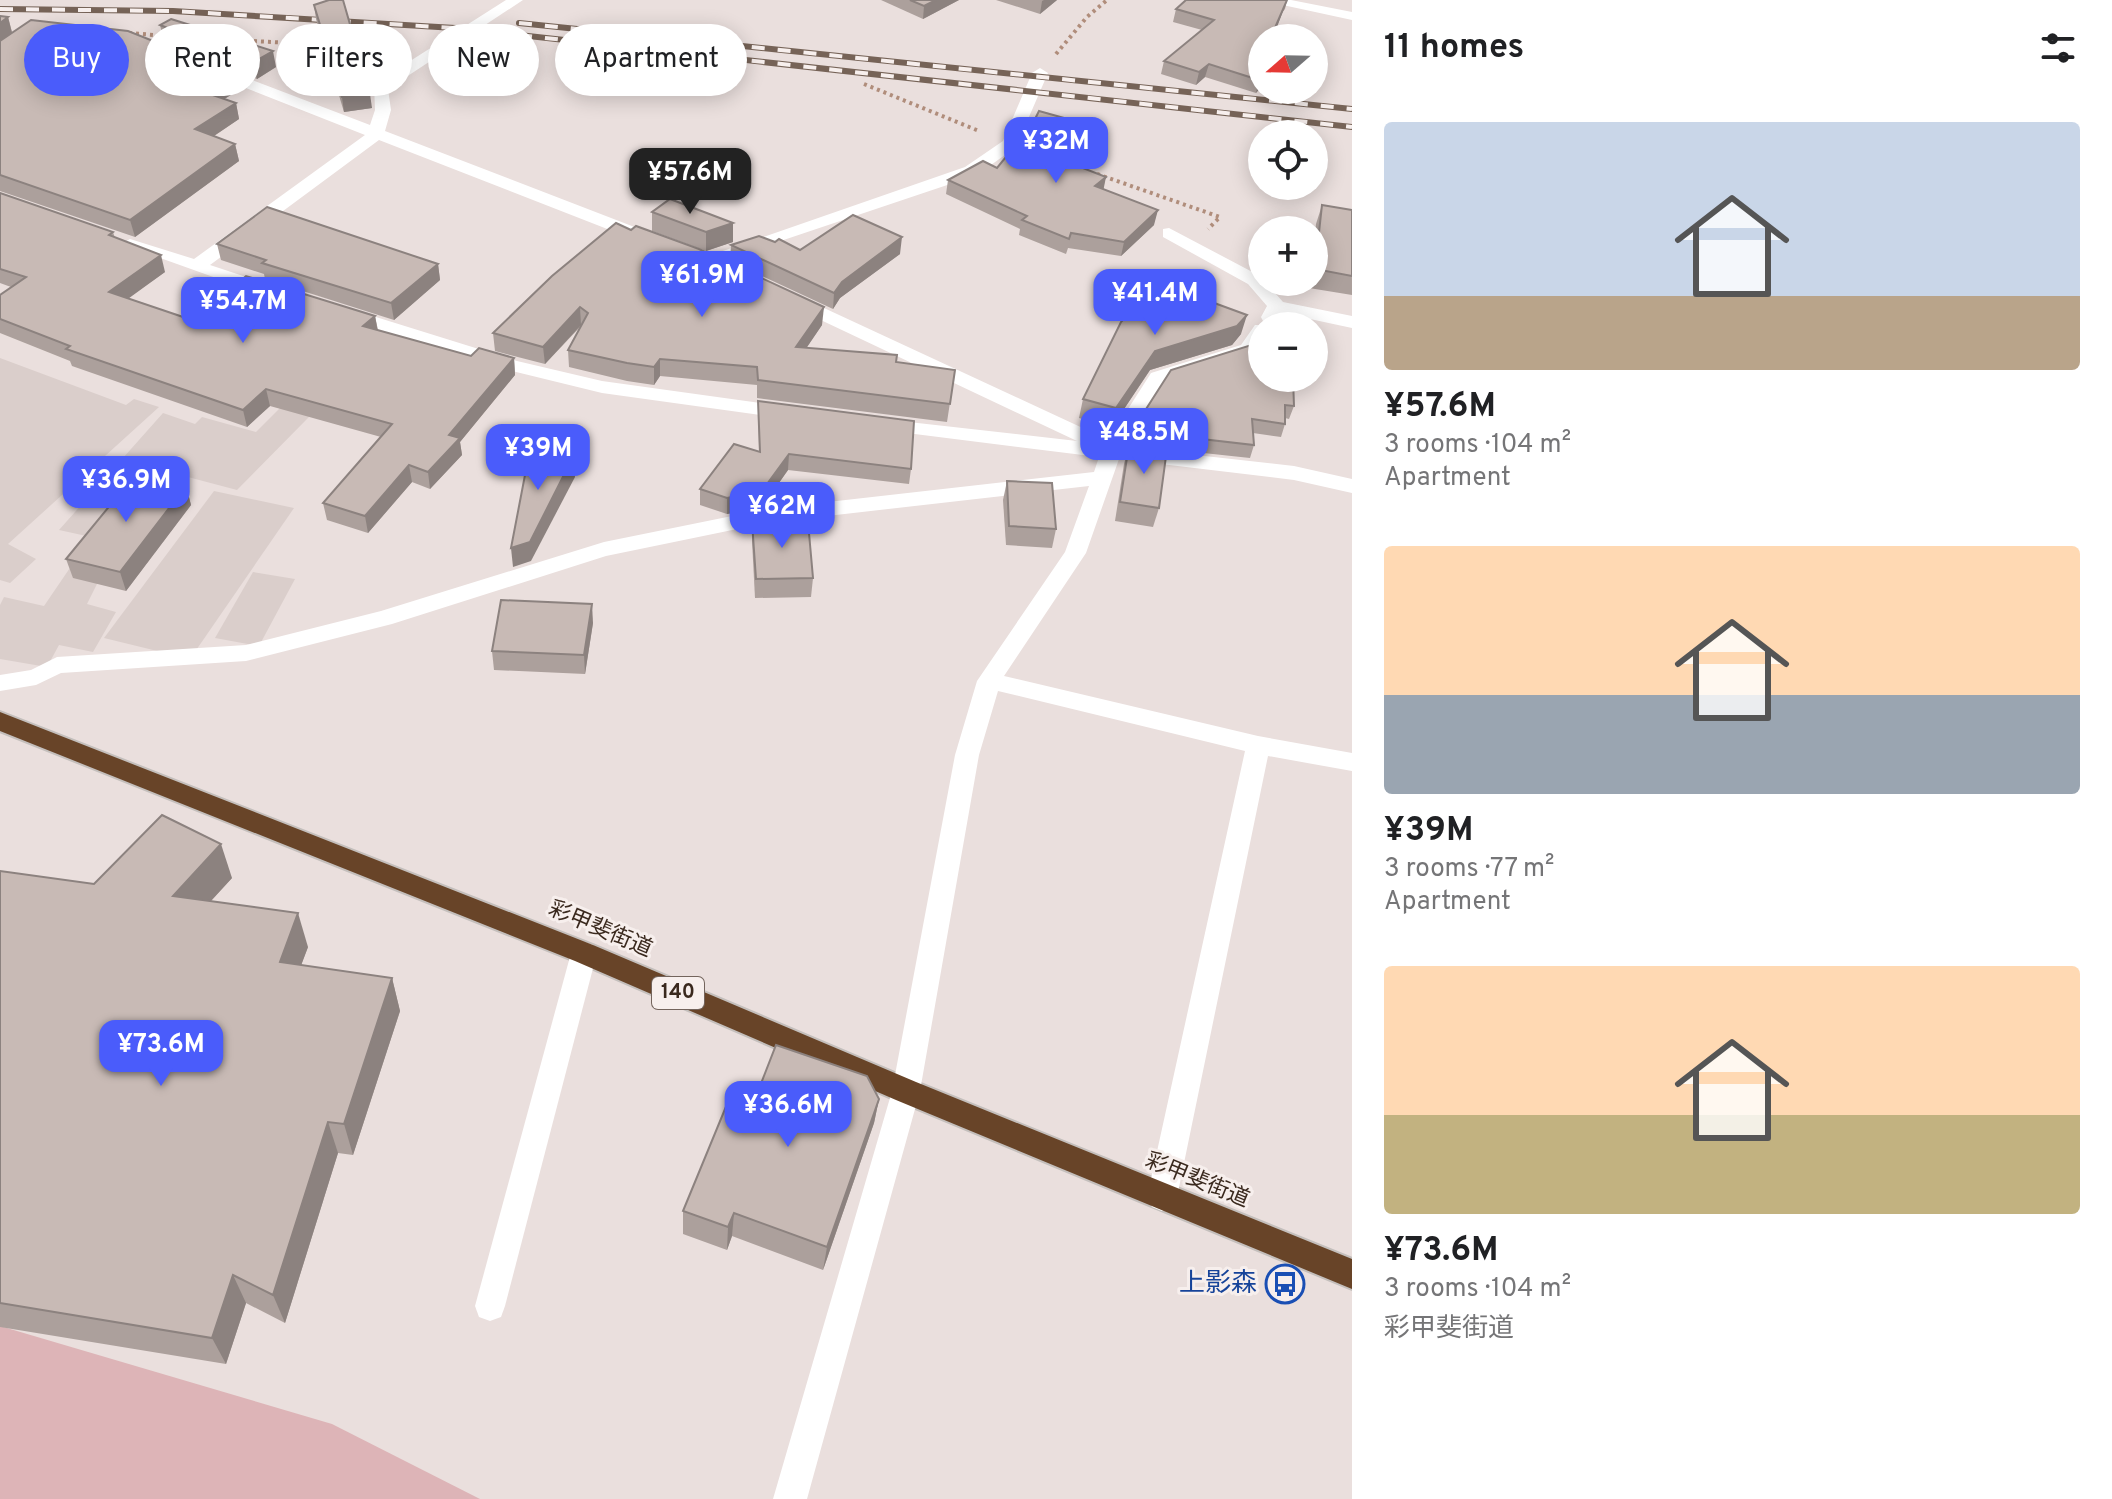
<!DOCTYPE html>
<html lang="en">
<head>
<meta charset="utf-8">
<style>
  :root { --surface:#fff; --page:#f2f2f2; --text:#202124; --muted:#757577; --accent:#4a5cfb }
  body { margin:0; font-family:Overpass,"Noto Sans JP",sans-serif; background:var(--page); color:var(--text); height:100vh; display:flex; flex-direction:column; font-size:30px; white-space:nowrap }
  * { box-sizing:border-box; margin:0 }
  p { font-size:26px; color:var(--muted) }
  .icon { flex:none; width:44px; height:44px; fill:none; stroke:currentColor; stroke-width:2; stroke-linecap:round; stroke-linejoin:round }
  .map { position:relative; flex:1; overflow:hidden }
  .sheet { display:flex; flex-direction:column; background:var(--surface); width:760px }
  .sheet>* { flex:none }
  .hud { position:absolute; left:24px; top:24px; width:760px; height:72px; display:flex; gap:16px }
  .needle { width:52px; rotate:250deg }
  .buttons { position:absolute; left:1248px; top:24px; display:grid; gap:16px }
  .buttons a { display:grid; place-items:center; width:80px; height:80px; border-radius:50%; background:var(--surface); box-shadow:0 4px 20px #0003; font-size:40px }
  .price { position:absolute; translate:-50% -68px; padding:0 18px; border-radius:16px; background:var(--accent); color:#fff; font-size:26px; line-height:52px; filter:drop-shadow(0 2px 4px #0008) }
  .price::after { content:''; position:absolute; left:50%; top:48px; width:24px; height:18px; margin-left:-12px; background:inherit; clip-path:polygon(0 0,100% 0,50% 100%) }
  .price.on { background:#222; color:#fff }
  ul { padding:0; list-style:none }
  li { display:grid; align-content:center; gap:16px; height:424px; padding:0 32px }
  li span { display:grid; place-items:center; height:248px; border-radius:8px; color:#555 }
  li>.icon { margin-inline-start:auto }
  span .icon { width:144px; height:144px; fill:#fffc; stroke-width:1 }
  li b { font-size:34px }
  h2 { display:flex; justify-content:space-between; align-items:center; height:96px; padding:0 32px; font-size:34px }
  .pill { padding:0 28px; border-radius:36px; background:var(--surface); box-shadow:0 4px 20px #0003; font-size:28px; line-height:72px }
  .pill.on { background:var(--accent); color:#fff }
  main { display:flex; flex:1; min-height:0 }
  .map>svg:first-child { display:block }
</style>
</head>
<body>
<main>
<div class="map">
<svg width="1352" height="1499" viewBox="0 0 1352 1499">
  <rect width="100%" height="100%" fill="#eadfdd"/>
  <g fill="#dacecb">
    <polygon points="347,341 375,350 237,490 150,467 113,512 97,584 87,604 116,612 93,652 59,645 47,667 0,659 0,605 4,597 44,606 91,537 59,530 163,413 195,424 202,417 256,432"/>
    <polygon points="0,358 126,405 134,399 159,407 8,544 36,559 10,583 0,580"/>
    <polygon points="214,491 294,508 190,659 104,638"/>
    <polygon points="253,572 295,579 259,646 215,638"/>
  </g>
  <polygon fill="#ddb4b7" points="0,1326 332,1424 480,1499 0,1499"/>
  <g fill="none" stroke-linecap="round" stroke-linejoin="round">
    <defs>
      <polygon id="highway" points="0,712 593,945 916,1082 1352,1259 1352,1289 896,1100 575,961 0,731"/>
    </defs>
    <use href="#highway" stroke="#c4bfbc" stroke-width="4"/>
    <g stroke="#b08d7b" stroke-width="4" stroke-dasharray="3 4" stroke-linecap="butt">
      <polyline points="129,33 167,36"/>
      <polyline points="233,40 331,45"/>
      <polyline points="352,47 390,49"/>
      <polyline points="1056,54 1087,17 1107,0"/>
      <polyline points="864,84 979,131"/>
      <polyline points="1097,174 1220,217 1208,229"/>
    </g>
    <g fill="#fff" fill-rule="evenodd">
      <polygon points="506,0 523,0 388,89 391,110 385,131 650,233 650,241 638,241 379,140 210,265 276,287 276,295 264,295 121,244 130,239 194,259 365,135 203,71 203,65 213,65 370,125 375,110 374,84"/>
      <polygon points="1260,0 1291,0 1352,12 1352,20"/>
      <polygon points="1040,68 1048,73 1016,147 977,175 712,264 700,264 697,260 965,167 1003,141 1032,73"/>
      <polygon points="1169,228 1260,276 1283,302 1352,316 1352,328 1282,313 1277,321 1263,321 1261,317 1267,306 1248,284 1163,237 1163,229"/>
      <polygon points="796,295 1102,437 1105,445 1151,373 1241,345 1255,325 1269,325 1262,326 1262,343 1255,353 1165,381 1124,447 1294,466 1352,479 1352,493 1294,480 1119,459 1086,553 1004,676 1258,736 1352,753 1352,771 1268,756 1177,1197 1172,1207 1162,1211 1152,1207 1147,1197 1245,751 998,691 979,755 920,1091 807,1499 773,1499 892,1091 955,755 977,681 1065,552 1089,486 766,523 606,556 392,624 246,661 61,673 36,685 0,691 0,675 31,670 57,657 246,645 381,611 604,542 766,509 1094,472 1099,457 875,429 872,425 882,419 1077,441 789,305 789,297"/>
      <polygon points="347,308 517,361 602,381 790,407 800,413 790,419 602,393 504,369 340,318 340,310"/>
      <polygon points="584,942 593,945 597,953 505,1306 501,1317 490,1321 479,1317 475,1306 571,953 575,945"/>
    </g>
    <use href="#highway" fill="#684428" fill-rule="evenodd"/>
    <defs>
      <g id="rail">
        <polyline points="0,9 173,11 455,28 1352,127"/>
        <polyline points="519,23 1352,109"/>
      </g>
    </defs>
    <use href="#rail" stroke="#766357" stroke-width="6"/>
    <use href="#rail" stroke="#f7efed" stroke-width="4" stroke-dasharray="13" stroke-linecap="butt"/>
  </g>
  <g fill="#aca09c">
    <polygon points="881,0 959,0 923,19"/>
    <polygon points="996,0 1057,0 1040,14"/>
    <polygon points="1287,0 1285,9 1262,38 1262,86 1256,93 1205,77 1196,85 1161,74 1164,61 1202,30 1173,22 1176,9"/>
    <polygon points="314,5 372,108 344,112 316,19"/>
    <polygon points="0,16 8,17 12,32 236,74 239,90 224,99 236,103 239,119 214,136 235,144 239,161 135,237 0,191"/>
    <polygon points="160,25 276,67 257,79 164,41"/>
    <polygon points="1093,126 1090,140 1072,164 1103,190 1154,225 1121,256 1068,248 1066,254 1019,235 1020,229 946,194 948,180 997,168"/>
    <polygon points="0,193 113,232 115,238 165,272 128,298 195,321 375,316 378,330 471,356 514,358 515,375 460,442 462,455 430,489 412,482 368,533 327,520 323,503 381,437 270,406 247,427 72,366 70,361 0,333 0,295 11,287 0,283"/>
    <polygon points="1322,205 1352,210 1352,295 1309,288 1310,282 1314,282 1314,243 1316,224"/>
    <polygon points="652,212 733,223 733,242 706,251 652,231"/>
    <polygon points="217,244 438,264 440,280 394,320 265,279 264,274 221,260"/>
    <polygon points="731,245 800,250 900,254 840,298 833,309 730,261"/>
    <polygon points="552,276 822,325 806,348 896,362 955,370 947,422 757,398 757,385 660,376 654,385 627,381 569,367 568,350 582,325 545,364 495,351 493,333"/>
    <polygon points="1121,322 1241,334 1232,345 1150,370 1112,427 1079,418 1083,399"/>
    <polygon points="1171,370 1294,406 1289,419 1285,418 1285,424 1281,437 1253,433 1254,445 1250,458 1129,445 1132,431"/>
    <polygon points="758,401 911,469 909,484 788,470 762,507 727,514 700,505 700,489 759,451"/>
    <polygon points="1129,445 1159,508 1153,527 1115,521 1124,464"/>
    <polygon points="1007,481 1056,529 1052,548 1006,545 1003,500"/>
    <polygon points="186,486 191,505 126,591 73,578 66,559"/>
    <polygon points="752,522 813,578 811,597 755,598 752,541"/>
    <polygon points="593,623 585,674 494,670 492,651"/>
    <polygon points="0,871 94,884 232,878 211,901 308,947 301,965 392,978 400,1011 353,1155 338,1153 285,1323 246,1303 226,1364 0,1327"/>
    <polygon points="755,1099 879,1099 874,1123 823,1270 732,1236 727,1250 683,1234 683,1211"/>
  </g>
  <g fill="#8c827f">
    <polygon points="936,0 959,0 923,19 924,6"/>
    <polygon points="1044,0 1057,0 1040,14 1042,1"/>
    <polygon points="1287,0 1273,38 1271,38"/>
    <polygon points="8,17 12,33 0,43 0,23"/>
    <polygon points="273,51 276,67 257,79 254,62"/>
    <polygon points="1209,64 1205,77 1196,85 1199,72"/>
    <polygon points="236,74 239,90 208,109 204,92"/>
    <polygon points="1262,77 1262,86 1256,93 1259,80"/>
    <polygon points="370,94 372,108 344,112 342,97"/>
    <polygon points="236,103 239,119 199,146 195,129"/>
    <polygon points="1093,126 1090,140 1062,176 1065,161"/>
    <polygon points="235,144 239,161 135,237 130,220"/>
    <polygon points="1106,177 1103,192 1095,186"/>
    <polygon points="1158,210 1154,225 1121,256 1124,242"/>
    <polygon points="733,223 733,242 706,251 706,232"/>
    <polygon points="902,237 900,254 840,298 833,309 834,293 842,282"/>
    <polygon points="161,255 165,272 114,309 109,292"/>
    <polygon points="438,264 440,280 394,320 391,303"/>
    <polygon points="580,307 581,325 545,364 543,347"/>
    <polygon points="824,307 822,325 795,365 796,347"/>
    <polygon points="1247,315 1241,334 1232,345 1150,370 1112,427 1116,408 1155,351"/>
    <polygon points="375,316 378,333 363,326"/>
    <polygon points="514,358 515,375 460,442 462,455 430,489 428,472 449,435"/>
    <polygon points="660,359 660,376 654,385 654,367"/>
    <polygon points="266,389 270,406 247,427 243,410"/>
    <polygon points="789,454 788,470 762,507 727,514 727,498"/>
    <polygon points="573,457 575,477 531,561 513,567 511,548"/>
    <polygon points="409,465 412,482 368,533 365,516"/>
    <polygon points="186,486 191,505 126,591 120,572"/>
    <polygon points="592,604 593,623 585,674 584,655"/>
    <polygon points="221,844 232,878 185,929 173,896"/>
    <polygon points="298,913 308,947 290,995 280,962"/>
    <polygon points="392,978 400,1011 353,1155 344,1124"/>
    <polygon points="879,1099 874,1123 823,1270 827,1247"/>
    <polygon points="328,1122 338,1153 285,1323 273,1295"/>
    <polygon points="734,1213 732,1236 727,1250 728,1227"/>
    <polygon points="233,1275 246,1303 226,1364 212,1338"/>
  </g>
  <g fill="#c8bab5" stroke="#8c827f" stroke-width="2">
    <polygon points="329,0 343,0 370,94 342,97 314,5"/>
    <polygon points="910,0 936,0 924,6"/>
    <polygon points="1186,0 1287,0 1271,37 1276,38 1262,38 1262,77 1259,80 1209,64 1199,72 1164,61 1214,20 1176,9"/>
    <polygon points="0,16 8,17 0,23"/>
    <polygon points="171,19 273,51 254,62 160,25"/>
    <polygon points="31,20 128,31 236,74 204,92 236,103 195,129 235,144 130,220 0,175 0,41"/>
    <polygon points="1039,111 1093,126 1065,161 1106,177 1095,186 1158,210 1124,242 1071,233 1069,239 1022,220 1027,216 948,180 983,161 997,168 1032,125"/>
    <polygon points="0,193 113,232 109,235 161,255 109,292 195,321 246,276 375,316 363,326 471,356 479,348 514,358 449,435 460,438 428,472 409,465 365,516 323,503 392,424 266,389 243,410 66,349 70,346 0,319 0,295 26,277 0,269"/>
    <polygon points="670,199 733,223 706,232 652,212"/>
    <polygon points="1322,205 1352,210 1352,276 1315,269"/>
    <polygon points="267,207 438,264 391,303 262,263 266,260 217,244"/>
    <polygon points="853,215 902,237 842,282 834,293 731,245 759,236 775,242 779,239 800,250"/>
    <polygon points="616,223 631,230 636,226 699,249 824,307 796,347 897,355 896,362 955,370 950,404 758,380 757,367 660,359 654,367 627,363 568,350 588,313 580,307 543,347 493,333 552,276"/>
    <polygon points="1157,282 1247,315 1237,326 1155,351 1116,408 1083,399 1121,322"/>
    <polygon points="1261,342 1262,378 1293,378 1294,406 1285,405 1285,424 1252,419 1254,445 1132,431 1171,370"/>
    <polygon points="758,401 914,421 911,469 789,454 762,491 727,498 700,489 734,444 760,452"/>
    <polygon points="1129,445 1167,449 1159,508 1120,502"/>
    <polygon points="530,449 573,457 530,542 511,548"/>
    <polygon points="135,475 186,486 120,572 66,559"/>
    <polygon points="1007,481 1052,483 1056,529 1009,526"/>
    <polygon points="752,522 808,522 813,578 756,579"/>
    <polygon points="501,600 592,604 584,655 492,651"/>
    <polygon points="162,815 221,844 173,896 298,913 280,962 392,978 344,1124 328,1122 273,1295 233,1275 212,1338 0,1303 0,871 94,884"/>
    <polygon points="776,1045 867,1076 879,1099 827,1247 734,1213 728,1227 683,1211 732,1092 755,1099"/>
  </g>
  <defs>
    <symbol id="bus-ring" viewBox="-11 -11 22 22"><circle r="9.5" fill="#f7efed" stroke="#1a4fb4" stroke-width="1.5"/><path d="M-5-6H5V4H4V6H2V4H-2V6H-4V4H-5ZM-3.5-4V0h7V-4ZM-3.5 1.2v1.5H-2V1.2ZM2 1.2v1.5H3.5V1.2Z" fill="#1a4fb4"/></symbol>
  </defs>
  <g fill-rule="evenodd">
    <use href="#bus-ring" x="1263" y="1262" width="44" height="44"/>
  </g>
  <g text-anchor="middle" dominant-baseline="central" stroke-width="6" stroke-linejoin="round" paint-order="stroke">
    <rect fill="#f7efed" stroke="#73645c" stroke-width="2" x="652" y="977" width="52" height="32" rx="6"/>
    <g font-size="20" font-weight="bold" fill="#3a291e">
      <text x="678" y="993">140</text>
    </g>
    <g font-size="22" fill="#3a291e" stroke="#f7efed">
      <text transform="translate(600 930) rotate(23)">彩甲斐街道</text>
      <text transform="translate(1197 1181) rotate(22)">彩甲斐街道</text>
    </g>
    <g font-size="26" fill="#164399" stroke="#f7efed" text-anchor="end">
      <text x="1257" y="1284">上影森</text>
    </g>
  </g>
</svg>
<div class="buttons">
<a><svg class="needle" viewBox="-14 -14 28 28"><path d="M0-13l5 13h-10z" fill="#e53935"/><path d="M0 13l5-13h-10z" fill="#757577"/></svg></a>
<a><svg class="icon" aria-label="locate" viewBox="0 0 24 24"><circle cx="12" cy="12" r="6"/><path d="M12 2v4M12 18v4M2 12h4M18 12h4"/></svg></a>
<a>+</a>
<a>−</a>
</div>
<b class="price" style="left:1056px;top:185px">¥32M</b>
<b class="price on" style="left:690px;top:216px">¥57.6M</b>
<b class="price" style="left:702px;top:319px">¥61.9M</b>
<b class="price" style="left:1155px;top:337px">¥41.4M</b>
<b class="price" style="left:243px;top:345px">¥54.7M</b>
<b class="price" style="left:1144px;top:476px">¥48.5M</b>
<b class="price" style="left:538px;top:492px">¥39M</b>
<b class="price" style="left:126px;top:524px">¥36.9M</b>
<b class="price" style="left:782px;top:550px">¥62M</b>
<b class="price" style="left:161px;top:1088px">¥73.6M</b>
<b class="price" style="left:788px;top:1149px">¥36.6M</b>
<div class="hud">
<a class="pill on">Buy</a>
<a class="pill">Rent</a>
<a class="pill">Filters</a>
<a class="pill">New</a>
<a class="pill">Apartment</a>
</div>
</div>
<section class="sheet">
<h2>11 homes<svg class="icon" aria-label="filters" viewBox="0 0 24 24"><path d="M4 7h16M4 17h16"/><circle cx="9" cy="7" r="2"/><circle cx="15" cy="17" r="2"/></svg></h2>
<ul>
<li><span style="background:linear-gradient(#c9d6e8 70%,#b9a48a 0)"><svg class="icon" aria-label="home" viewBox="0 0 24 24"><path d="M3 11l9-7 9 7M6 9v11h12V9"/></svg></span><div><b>¥57.6M</b><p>3 rooms · 104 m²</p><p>Apartment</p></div></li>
<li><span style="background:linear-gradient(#ffd9b3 60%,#9aa5b1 0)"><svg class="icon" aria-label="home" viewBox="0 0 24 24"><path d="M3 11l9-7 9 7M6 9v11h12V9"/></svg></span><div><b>¥39M</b><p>3 rooms · 77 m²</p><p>Apartment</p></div></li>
<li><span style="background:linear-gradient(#ffd9b3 60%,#c2b280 0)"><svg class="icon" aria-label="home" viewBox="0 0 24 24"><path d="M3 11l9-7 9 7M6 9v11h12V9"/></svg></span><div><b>¥73.6M</b><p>3 rooms · 104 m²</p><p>彩甲斐街道</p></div></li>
</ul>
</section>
</main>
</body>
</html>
